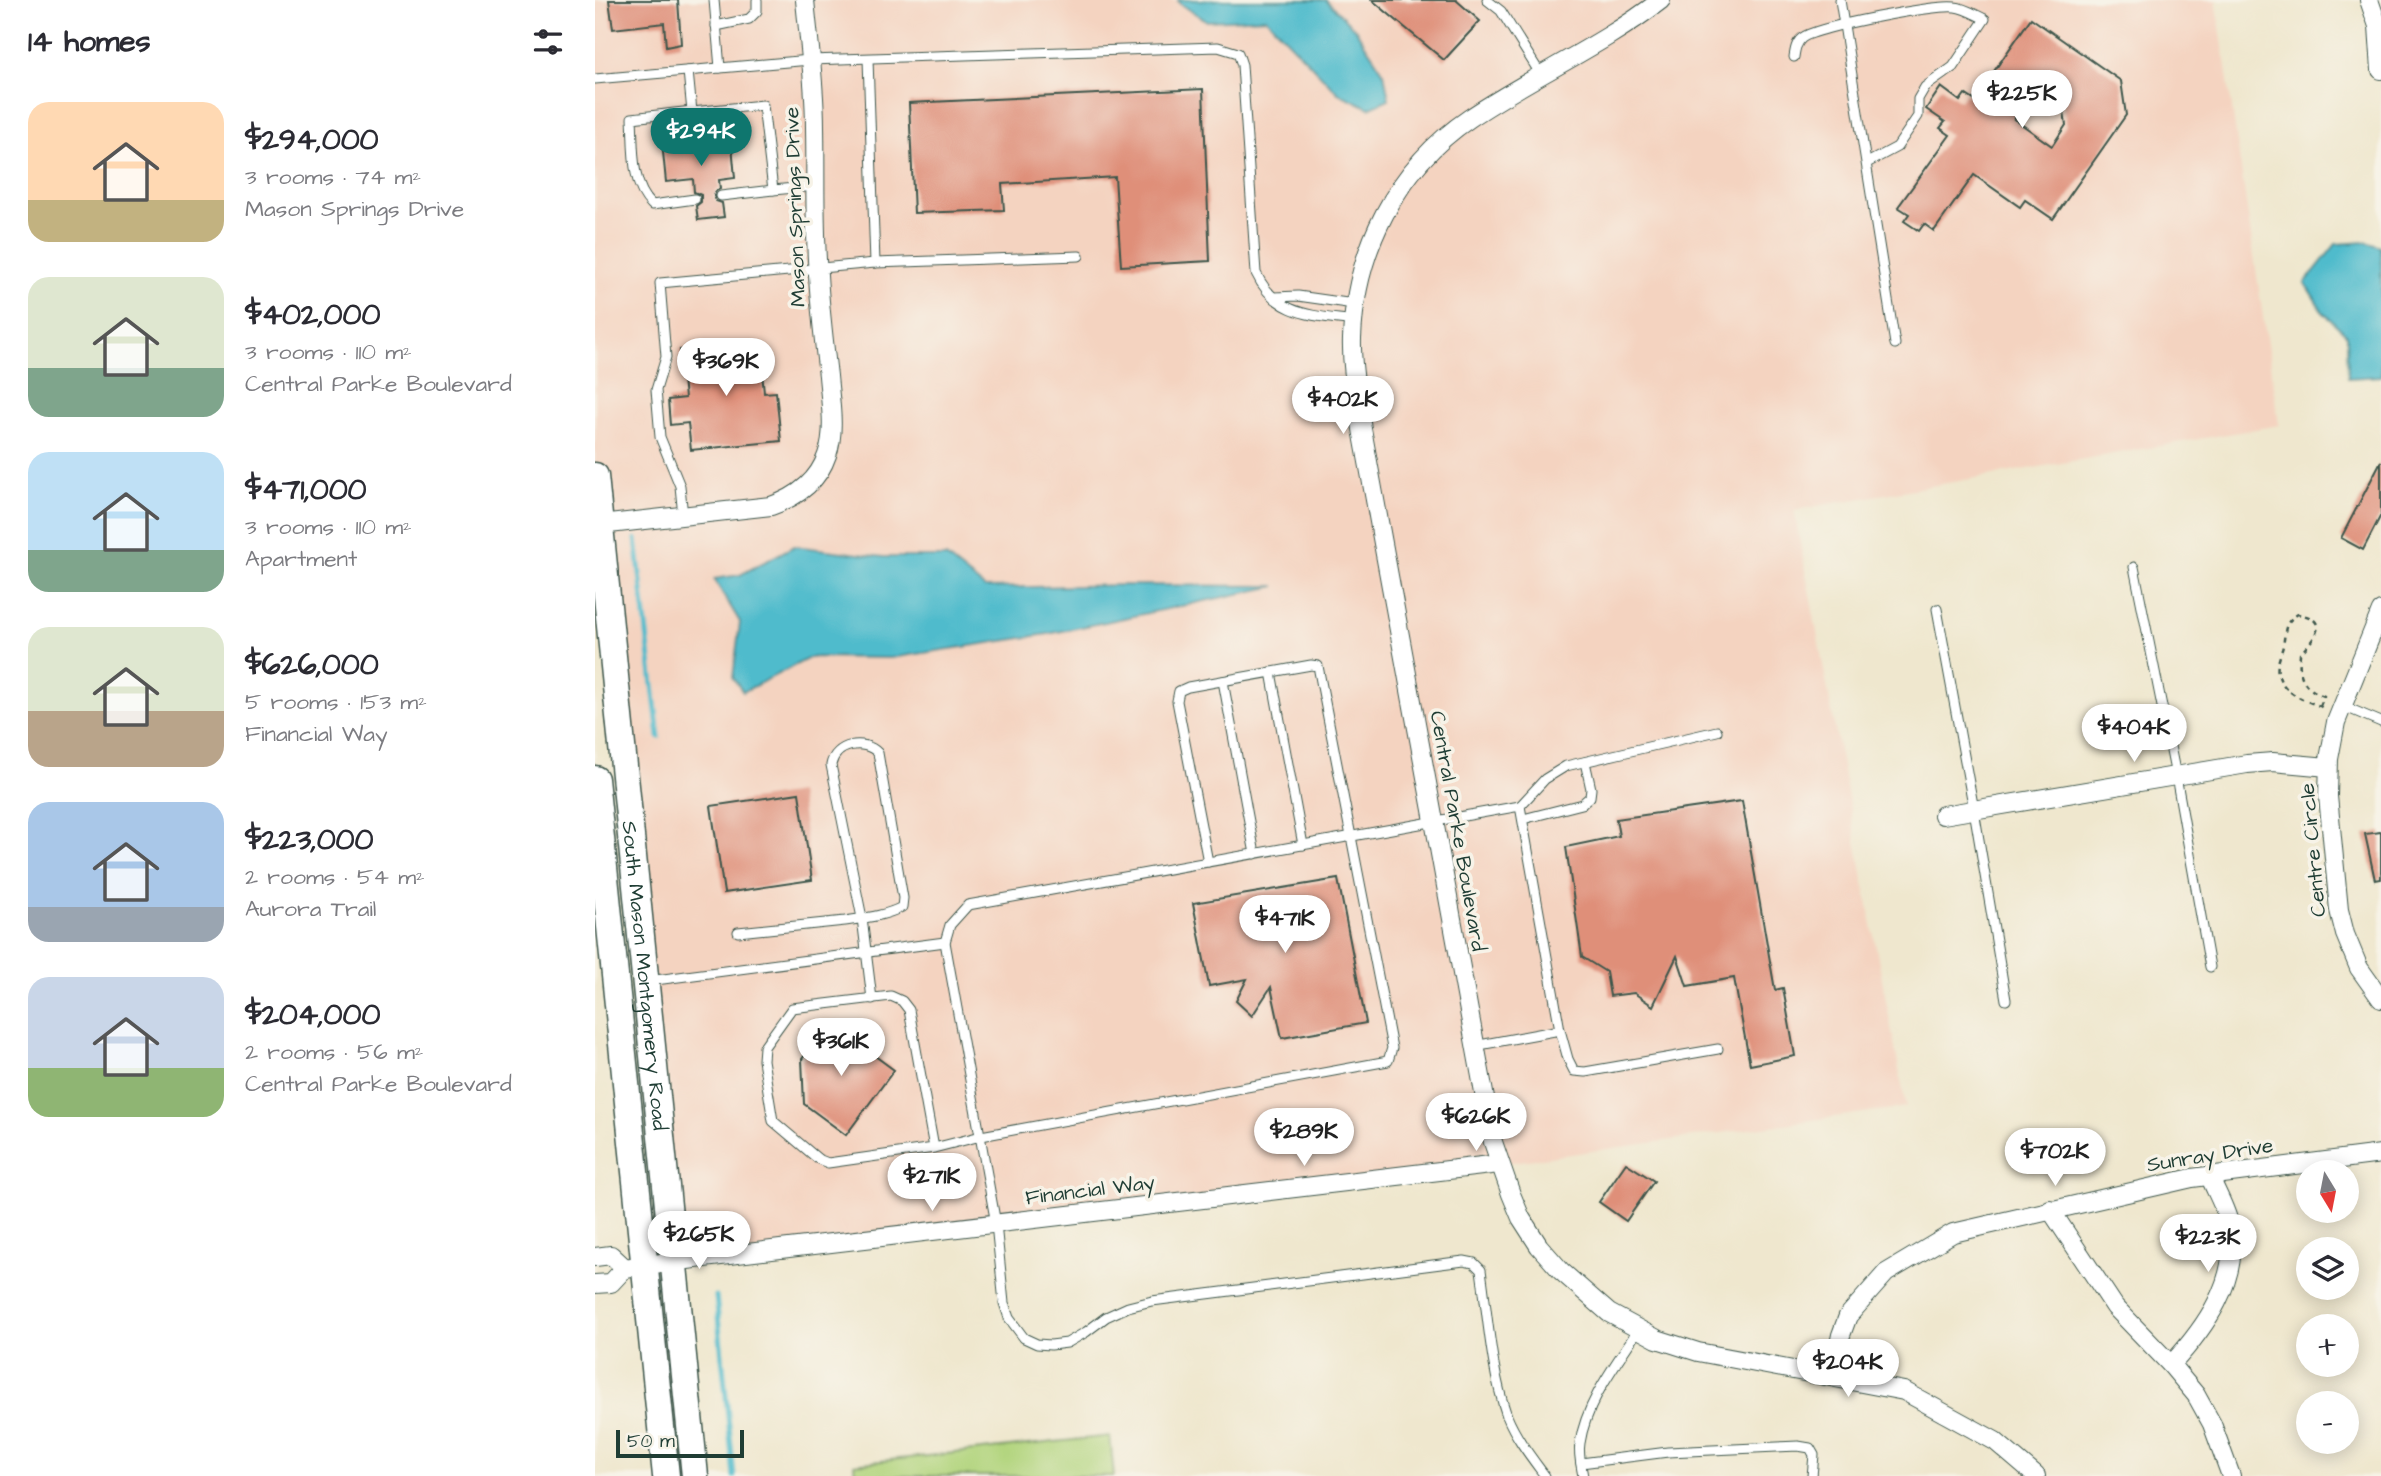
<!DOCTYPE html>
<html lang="en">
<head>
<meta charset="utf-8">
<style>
  :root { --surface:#fff; --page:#f7f7f7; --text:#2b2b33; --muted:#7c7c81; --accent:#0f766e }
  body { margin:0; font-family:"Architects Daughter",sans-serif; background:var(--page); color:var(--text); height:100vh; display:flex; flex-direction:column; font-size:26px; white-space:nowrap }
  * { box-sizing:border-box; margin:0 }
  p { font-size:23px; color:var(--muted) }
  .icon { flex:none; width:38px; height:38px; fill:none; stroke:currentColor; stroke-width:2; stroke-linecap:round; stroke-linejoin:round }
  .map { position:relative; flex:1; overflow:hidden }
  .details { display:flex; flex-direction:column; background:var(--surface); width:595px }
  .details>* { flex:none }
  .needle { width:46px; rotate:170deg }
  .fabs { position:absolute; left:1701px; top:1160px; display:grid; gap:14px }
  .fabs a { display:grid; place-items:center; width:63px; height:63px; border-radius:50%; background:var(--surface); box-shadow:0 4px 18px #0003; font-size:35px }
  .scale { position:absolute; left:21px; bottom:18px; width:128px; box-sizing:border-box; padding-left:7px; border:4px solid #1f3d34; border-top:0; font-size:19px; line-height:24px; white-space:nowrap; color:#1f3d34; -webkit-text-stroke:5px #f7f3e8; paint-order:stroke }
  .price { position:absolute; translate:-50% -60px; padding:0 16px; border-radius:24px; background:#fff; color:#222; font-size:23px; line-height:46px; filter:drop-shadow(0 2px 4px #0008) }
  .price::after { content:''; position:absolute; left:50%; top:42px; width:21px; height:16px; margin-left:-10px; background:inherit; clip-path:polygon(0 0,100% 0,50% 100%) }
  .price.selected { background:var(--accent); color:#fff }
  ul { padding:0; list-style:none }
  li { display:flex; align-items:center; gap:21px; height:175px; padding:0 28px }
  li span { display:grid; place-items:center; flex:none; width:196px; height:140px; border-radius:21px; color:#555 }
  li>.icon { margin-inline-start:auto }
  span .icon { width:84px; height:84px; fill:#fffc; stroke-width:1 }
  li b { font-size:30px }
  h2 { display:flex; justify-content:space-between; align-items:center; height:84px; padding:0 28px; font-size:30px }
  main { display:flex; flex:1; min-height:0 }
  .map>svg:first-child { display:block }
</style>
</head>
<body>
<main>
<section class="details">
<h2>14 homes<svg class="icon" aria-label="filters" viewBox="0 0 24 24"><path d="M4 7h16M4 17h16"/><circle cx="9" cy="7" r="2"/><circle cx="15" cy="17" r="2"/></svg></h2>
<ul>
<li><span style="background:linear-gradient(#ffd9b3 70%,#c2b280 0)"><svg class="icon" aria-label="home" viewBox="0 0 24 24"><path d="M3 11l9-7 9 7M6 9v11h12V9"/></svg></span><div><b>$294,000</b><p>3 rooms · 74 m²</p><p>Mason Springs Drive</p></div></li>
<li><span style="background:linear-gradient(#dfe7d0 65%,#7fa58c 0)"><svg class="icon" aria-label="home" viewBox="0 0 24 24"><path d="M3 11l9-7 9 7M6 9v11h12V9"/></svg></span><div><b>$402,000</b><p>3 rooms · 110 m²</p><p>Central Parke Boulevard</p></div></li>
<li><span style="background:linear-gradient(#bfe0f5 70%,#7fa58c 0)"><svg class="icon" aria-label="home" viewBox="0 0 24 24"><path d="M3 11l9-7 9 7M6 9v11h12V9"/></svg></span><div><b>$471,000</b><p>3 rooms · 110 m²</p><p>Apartment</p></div></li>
<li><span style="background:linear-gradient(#dfe7d0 60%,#b9a48a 0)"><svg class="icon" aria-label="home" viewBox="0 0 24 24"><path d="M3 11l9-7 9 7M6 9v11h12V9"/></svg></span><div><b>$626,000</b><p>5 rooms · 153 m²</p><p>Financial Way</p></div></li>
<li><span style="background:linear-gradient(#a9c7e8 75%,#9aa5b1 0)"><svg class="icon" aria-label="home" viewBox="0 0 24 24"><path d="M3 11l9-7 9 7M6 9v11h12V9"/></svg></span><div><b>$223,000</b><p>2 rooms · 54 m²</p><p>Aurora Trail</p></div></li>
<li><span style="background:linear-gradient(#c9d6e8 65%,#8fb573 0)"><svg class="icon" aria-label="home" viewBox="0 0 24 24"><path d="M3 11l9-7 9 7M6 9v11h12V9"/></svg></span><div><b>$204,000</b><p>2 rooms · 56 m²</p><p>Central Parke Boulevard</p></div></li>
</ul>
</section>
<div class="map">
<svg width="1786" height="1476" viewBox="0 0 1786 1476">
  <rect width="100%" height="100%" fill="#f7f3e8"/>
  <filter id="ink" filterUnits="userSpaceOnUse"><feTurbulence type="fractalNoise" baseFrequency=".0143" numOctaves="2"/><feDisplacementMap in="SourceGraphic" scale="14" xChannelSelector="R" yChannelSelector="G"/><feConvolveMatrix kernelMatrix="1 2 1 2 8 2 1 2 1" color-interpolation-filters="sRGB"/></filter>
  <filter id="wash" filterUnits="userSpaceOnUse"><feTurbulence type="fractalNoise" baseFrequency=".00686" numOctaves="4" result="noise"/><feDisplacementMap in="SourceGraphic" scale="28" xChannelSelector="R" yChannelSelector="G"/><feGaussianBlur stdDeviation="1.57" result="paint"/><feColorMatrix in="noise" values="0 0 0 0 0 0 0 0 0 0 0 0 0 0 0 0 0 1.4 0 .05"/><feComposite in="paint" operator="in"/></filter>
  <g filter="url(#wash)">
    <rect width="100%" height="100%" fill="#efe7ce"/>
    <polygon fill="#f4d3c0" points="0,0 1621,0 1684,425 1199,510 1311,1107 904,1164 79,1262 0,476"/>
    <polygon fill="#b1d47c" stroke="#688858" stroke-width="2" points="515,1436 519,1476 260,1476 259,1464"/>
    <g fill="#50bbcc" stroke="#387c80" stroke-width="2">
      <polygon points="583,0 731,0 760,29 789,73 794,99 774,108 743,93 671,18 612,21 584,3"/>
      <polygon points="1771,242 1786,247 1786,376 1753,378 1752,335 1728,312 1710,283 1741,244"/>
      <polygon points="199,546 288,557 351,557 390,588 530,585 681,586 453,634 295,658 216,657 148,692 138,678 145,622 119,579 145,575"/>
    </g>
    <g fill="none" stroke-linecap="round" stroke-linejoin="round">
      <g stroke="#50bbcc" stroke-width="5">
        <polyline points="41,539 64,737"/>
        <polyline points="121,1296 139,1476"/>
      </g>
    </g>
    <g id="blocks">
      <g fill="#df8f79" fill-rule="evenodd">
        <polygon points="14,0 83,0 86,44 71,47 69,23 18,29"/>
        <polygon points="777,0 861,0 885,21 849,60"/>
        <path d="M1436 18 1526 81 1531 115 1458 219 1430 200 1425 207 1379 175 1339 231 1329 224 1324 231 1309 221 1314 214 1303 207 1355 135 1345 128 1350 122 1331 109 1346 87 1365 101 1370 94 1379 100ZM1448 79 1466 91 1471 125 1457 146 1419 119Z"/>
        <polygon points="608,89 615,261 526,266 520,177 407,184 409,210 319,213 314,103"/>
        <polygon points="136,134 140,178 124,180 125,189 121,191 119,196 121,201 127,203 129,217 103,220 101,206 106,202 106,195 99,192 98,179 71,182 67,142"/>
        <polygon points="164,342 169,393 181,392 186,441 96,450 93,423 75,425 73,400 90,398 85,350"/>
        <polygon points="1786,461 1786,515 1768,550 1746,538"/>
        <polygon points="204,793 217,880 129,893 116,806"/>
        <polygon points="1147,801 1180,990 1188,988 1200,1056 1155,1065 1139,978 1092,986 1082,956 1058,1006 1039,993 1015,996 1011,972 987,957 971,847 1024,836 1021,819"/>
        <polygon points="1786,832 1786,879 1780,880 1770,834"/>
        <polygon points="743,879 771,1023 687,1038 676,987 657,1016 641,1001 652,979 614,986 598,903"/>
        <polygon points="234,1022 299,1070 251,1135 209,1104 207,1059"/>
        <polygon points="1031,1163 1059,1181 1031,1221 1004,1202"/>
      </g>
    </g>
  </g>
  <g filter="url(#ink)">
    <use href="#blocks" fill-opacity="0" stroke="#3e564b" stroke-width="2"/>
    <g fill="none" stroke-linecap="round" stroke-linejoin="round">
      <defs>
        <g id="lane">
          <polyline points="119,0 125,68"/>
          <polyline points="892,0 906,11 946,75"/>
          <polyline points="1245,0 1300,344"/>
          <polyline points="121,26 154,19 162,11 162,0"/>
          <path d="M1199 57C1200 50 1201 43 1207 38 1220 27 1342 4 1360 7 1370 8 1381 15 1390 19L1358 67 1330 87 1323 99V116L1302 147 1272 163"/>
          <polyline points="93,71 97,112 168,105 178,190 221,186"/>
          <path d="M0 79 215 60 623 47 643 53 647 65 661 273C681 316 717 315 758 321"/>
          <path d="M97 111 37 118C39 147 35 184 57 205L100 199"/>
          <polyline points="126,196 178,190"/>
          <polyline points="280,263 484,256"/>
          <polyline points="680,297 703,296 759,304"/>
          <polyline points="88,516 85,486 65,437 61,390 71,357 65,283 280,263 273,59"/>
          <polyline points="1539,567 1581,776 1615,967"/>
          <polyline points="1342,609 1379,810 1411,1000"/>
          <polyline points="676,672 708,845"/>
          <polyline points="628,681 660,854"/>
          <polyline points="1748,706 1786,722"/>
          <polyline points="925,806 950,779 971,766 1122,731"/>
          <polyline points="928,819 987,804 995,797 996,789 990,762"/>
          <path d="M143 932 250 921C269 918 290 916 307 907L308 898 283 753C269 738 240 744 236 765L267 918 277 999"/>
          <polyline points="53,981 350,942"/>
          <polyline points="965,1030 973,1059 979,1071 990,1072 1123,1049"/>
          <path d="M879 1046 965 1030 925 806 373 905 355 925 350 942 401 1224 409 1303 414 1318 429 1338 442 1344 456 1345 472 1343 491 1332 511 1317 533 1307 557 1301 869 1261 879 1263 886 1270C893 1318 896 1370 912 1416 921 1438 936 1457 950 1476"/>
          <polyline points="339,1148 314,1010 307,1001 296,996 197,1008 169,1047 168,1060 178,1121 223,1159 233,1163 339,1148 386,1136 793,1061 797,1048 723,666 716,665 593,687 584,691 582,701 613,862"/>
          <polyline points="986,1463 1073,1452 1203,1446 1215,1448 1219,1455 1217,1476"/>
          <path d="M988 1476C986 1466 983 1453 985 1443 991 1402 1021 1364 1043 1330"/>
        </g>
        <g id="street">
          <path d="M1066 0C1007 46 937 76 875 118 801 168 760 251 757 339 756 369 763 400 767 429L898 1142 916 1194 926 1218 944 1246 966 1271 1014 1313 1062 1339 1103 1352 1309 1391 1400 1441 1441 1476"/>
          <polyline points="1774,0 1783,26 1786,70"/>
          <path d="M5 525 176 506C202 497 223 482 232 455 241 430 235 401 233 376 229 342 225 309 223 275 219 226 221 176 220 127 220 85 214 42 210 0"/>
          <polyline points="1786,611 1741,722 1734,759 1733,796 1744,910 1750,934 1764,968 1786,999"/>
          <polyline points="1348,815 1652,764 1678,762 1733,767"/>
          <polyline points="1455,1209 1520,1307 1576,1365 1601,1395 1617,1424 1636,1476"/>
          <polyline points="0,1257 16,1255 30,1268"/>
          <polyline points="0,1284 16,1283 30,1268 50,1265 904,1164"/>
          <path d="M1576 1365C1610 1328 1645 1280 1635 1227 1632 1210 1621 1192 1615 1177"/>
          <polyline points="1237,1376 1246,1335 1253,1316 1291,1273 1358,1233 1597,1178 1786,1154"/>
        </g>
        <g id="secondary">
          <path id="s1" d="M0 476 100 1476"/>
          <polyline points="0,779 71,1476"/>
        </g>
      </defs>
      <use href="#lane" stroke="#3e564b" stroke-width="11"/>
      <use href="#street" stroke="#3e564b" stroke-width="20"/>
      <use href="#secondary" stroke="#3e564b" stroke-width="29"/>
      <path stroke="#3e564b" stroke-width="2.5" stroke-dasharray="5 5" stroke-linecap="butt" d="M1725 706 1729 696C1708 688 1703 676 1705 654 1719 639 1737 620 1703 614 1688 623 1691 630 1688 646 1686 654 1681 665 1683 673 1687 693 1709 700 1725 706L1728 708"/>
      <use href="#lane" stroke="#fff" stroke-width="9"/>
      <use href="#street" stroke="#fff" stroke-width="18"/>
      <use href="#secondary" stroke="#fff" stroke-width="26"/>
    </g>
  </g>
  <g text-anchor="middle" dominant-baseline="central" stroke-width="7" stroke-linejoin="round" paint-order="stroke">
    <g font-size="21" fill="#1f3d34" stroke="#f7f3e8">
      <text transform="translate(200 207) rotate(-92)">Mason Springs Drive</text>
      <text transform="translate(863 831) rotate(80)">Central Parke Boulevard</text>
      <text transform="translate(1718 850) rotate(-95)">Centre Circle</text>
      <text stroke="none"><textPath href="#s1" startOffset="502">South Mason Montgomery Road</textPath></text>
      <text transform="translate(1615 1155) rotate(-9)">Sunray Drive</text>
      <text transform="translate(495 1190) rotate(-7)">Financial Way</text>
    </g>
  </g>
</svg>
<div class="fabs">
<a><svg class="needle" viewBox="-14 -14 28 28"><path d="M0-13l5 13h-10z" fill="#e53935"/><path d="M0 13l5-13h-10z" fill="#7c7c81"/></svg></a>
<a><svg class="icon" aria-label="layers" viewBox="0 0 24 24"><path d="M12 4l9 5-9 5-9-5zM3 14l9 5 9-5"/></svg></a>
<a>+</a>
<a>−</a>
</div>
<div class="scale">50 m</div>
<b class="price" style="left:1427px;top:130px">$225K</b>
<b class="price selected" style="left:106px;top:168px">$294K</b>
<b class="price" style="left:131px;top:398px">$369K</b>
<b class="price" style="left:748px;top:436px">$402K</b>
<b class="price" style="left:1539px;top:764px">$404K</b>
<b class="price" style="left:690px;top:955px">$471K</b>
<b class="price" style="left:246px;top:1078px">$361K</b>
<b class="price" style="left:881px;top:1153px">$626K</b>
<b class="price" style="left:709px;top:1168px">$289K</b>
<b class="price" style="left:1460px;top:1188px">$702K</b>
<b class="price" style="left:337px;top:1213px">$271K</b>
<b class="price" style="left:104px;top:1271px">$265K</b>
<b class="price" style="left:1613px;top:1274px">$223K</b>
<b class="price" style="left:1253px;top:1399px">$204K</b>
</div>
</main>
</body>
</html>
